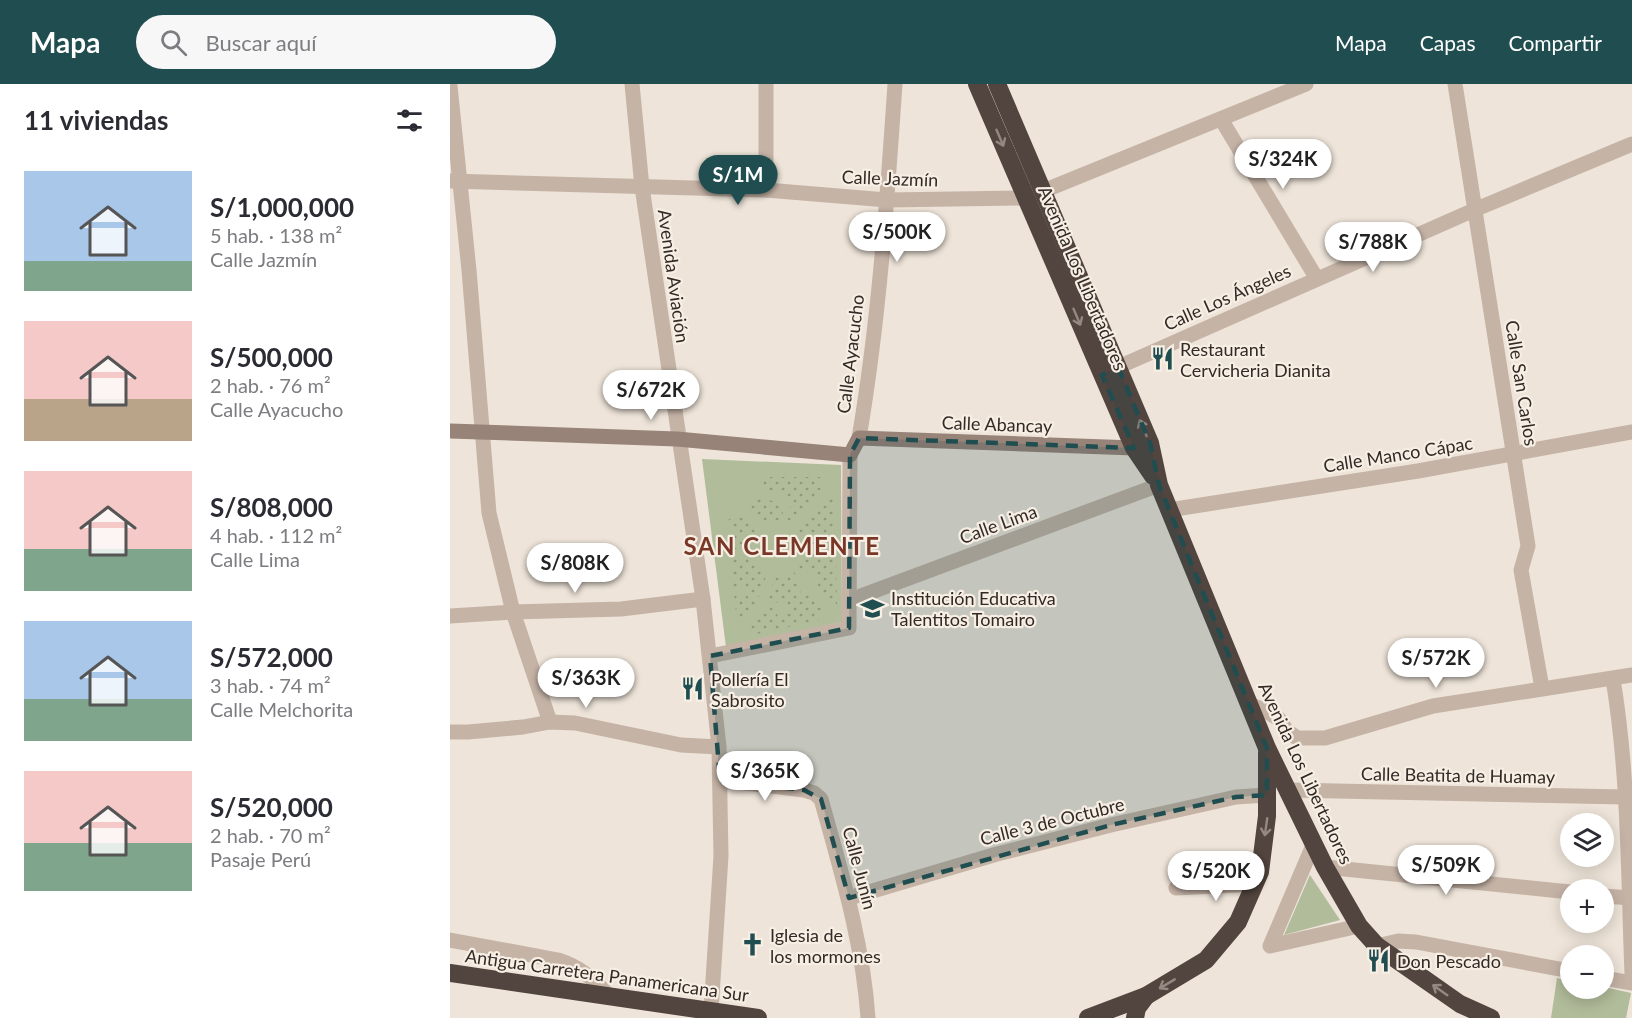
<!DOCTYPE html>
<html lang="es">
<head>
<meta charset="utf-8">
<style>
  :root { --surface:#fff; --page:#f7f7f7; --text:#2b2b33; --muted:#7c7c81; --accent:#204d4f }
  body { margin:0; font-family:Lato,sans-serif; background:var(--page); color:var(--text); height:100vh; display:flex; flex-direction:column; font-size:22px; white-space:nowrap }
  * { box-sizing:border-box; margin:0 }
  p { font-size:20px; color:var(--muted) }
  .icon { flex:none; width:33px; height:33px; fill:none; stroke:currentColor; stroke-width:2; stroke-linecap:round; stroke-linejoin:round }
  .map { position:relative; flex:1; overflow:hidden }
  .side { display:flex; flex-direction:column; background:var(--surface); width:450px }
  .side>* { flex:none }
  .fabs { position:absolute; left:1110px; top:729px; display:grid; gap:12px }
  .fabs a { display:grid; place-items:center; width:54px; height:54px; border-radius:50%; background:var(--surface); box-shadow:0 3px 15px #0003; font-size:30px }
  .price { position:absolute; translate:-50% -51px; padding:0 14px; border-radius:21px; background:#fff; color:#222; font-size:20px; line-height:39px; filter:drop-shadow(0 2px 3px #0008) }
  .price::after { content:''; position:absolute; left:50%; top:36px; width:18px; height:14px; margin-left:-9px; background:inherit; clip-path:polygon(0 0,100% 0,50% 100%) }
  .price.selected { background:var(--accent); color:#fff }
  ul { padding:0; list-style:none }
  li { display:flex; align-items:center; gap:18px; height:150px; padding:0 24px }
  li span { display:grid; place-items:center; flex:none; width:168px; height:120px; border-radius:0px; color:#555 }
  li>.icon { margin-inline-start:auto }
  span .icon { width:72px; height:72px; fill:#fffc; stroke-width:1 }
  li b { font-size:26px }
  h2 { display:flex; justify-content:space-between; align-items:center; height:72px; padding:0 24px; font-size:26px }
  header { display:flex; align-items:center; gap:36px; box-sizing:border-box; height:84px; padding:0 30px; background:var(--accent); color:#fff }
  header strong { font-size:28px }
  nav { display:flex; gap:33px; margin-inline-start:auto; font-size:21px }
  .search { width:420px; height:54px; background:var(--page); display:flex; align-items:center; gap:15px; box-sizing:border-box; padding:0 21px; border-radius:33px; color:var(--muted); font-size:22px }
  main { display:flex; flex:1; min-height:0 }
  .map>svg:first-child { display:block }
</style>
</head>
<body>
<header>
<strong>Mapa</strong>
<div class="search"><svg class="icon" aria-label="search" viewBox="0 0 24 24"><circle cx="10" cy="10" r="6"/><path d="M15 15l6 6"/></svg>Buscar aquí</div>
<nav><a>Mapa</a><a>Capas</a><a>Compartir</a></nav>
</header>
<main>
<section class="side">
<h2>11 viviendas<svg class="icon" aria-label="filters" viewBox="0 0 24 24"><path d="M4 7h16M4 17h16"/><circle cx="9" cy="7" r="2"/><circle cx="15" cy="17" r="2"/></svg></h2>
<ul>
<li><span style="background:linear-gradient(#a9c7e8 75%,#7fa58c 0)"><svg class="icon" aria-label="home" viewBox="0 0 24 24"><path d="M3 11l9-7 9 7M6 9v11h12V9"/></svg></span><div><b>S/1,000,000</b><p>5 hab. · 138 m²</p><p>Calle Jazmín</p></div></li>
<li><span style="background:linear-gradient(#f6c9c9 65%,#b9a48a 0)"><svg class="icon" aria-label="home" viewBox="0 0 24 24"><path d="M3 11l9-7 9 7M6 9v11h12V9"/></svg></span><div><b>S/500,000</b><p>2 hab. · 76 m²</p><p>Calle Ayacucho</p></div></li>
<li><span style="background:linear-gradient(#f6c9c9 65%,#7fa58c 0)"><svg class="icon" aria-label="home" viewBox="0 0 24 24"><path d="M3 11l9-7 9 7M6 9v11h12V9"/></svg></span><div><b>S/808,000</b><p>4 hab. · 112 m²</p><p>Calle Lima</p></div></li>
<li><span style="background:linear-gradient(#a9c7e8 65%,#7fa58c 0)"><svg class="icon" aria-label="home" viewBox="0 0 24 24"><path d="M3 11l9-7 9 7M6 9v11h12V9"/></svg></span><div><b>S/572,000</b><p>3 hab. · 74 m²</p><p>Calle Melchorita</p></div></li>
<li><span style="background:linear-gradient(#f6c9c9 60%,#7fa58c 0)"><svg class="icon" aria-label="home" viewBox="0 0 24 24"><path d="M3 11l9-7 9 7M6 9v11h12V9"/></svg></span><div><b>S/520,000</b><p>2 hab. · 70 m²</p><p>Pasaje Perú</p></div></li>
</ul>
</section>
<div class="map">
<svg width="1182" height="934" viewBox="0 0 1182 934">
  <defs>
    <pattern id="garden-dots" width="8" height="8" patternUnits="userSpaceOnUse" patternTransform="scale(1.5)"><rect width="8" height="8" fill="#b1bc9a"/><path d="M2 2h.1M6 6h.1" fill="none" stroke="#91997d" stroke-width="1.8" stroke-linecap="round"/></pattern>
  </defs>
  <rect width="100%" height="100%" fill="#eee4d9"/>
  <g fill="#b1bc9a">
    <polygon points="252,375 391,381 392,538 276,563"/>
    <polygon points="860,791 890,836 834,851"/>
    <polygon points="1107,894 1120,897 1120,904 1154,903 1181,909 1176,934 1101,934"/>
  </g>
  <g fill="url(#garden-dots)">
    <polygon points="314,393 370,393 373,402 342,440 337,438 342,414 312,403"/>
    <polygon points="381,408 385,409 385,461 355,460 348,445"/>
    <polygon points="306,412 335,421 330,438 323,438 313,442 297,424"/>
    <polygon points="292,427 308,445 302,451 300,464 285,465 278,436"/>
    <polygon points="355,468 386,470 387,520 382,521 367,505 370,494 366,488 359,487 354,489 347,481"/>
    <polygon points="303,471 305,479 317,489 309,513 297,508 294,503 289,506 290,513 297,512 307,516 292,542 287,540 281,475"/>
    <polygon points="342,486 349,494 347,498 349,507 356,510 361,510 376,525 373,530 374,535 302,551 298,546 315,521 323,524 328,532 336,529 338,523 336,519 327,518 324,521 316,517 326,491 336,490"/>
  </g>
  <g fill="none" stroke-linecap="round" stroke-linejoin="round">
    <g stroke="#c5b3a6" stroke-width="15">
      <polyline points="182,0 192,103 253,515 269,663 271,772 261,927"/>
      <polyline points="1005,0 1078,462 1071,486 1092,604"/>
      <polyline points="0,2 19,186 39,429 63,528 100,638"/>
      <polyline points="771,35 867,195"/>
      <polyline points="0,97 316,106 437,116 576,114 856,0"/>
      <polyline points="316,106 316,0"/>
      <polyline points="657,288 1024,126 1182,60"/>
      <path d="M409 354C429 237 437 118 445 0"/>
      <polyline points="719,426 968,387 1182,348"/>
      <polyline points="400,516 709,401"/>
      <polyline points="0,532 63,528 171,525 253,515"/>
      <polyline points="260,572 399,544 400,371"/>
      <path d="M1163 595C1179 692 1178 791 1182 890"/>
      <polyline points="800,620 816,627 829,635 837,647 847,654 875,654 983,622 1182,591"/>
      <polyline points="0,648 18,648 73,643 100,638 125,639 231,661 269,663"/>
      <path d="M270 696 354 706 364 709 371 715C391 787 413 859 418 934"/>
      <polyline points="839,706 1176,713"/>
      <polyline points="864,759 820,862 909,842"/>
      <polyline points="875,783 1120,808"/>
      <polyline points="726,804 805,800"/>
      <polyline points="1154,812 1182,814"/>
      <polyline points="399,814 547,770 661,741 786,713 817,711"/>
      <path d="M0 856 108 876C130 883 144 895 159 912"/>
      <polyline points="927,862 948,857 966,858 1120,887"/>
      <polyline points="1154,894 1182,899"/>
    </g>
    <polyline stroke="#988378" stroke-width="15" points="0,347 227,355 400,371 409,354 684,364"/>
    <g stroke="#52443e" stroke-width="18">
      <polyline points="527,0 684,364 703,392"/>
      <polyline points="547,0 700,359 709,401 817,664 875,783 909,842 927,862 960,885 1010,920 1041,934"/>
      <polyline points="0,889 308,934"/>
      <polyline points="638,934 696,912 756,876 788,838 810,788 817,732 817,669"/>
      <polyline points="685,934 687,924 696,912"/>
    </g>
  </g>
  <defs><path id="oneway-shaft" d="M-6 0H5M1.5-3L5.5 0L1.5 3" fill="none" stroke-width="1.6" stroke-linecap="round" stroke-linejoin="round" transform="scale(1.5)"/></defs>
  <g stroke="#948880">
    <use href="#oneway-shaft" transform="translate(550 54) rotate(67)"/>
    <use href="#oneway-shaft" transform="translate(627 233) rotate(67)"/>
    <use href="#oneway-shaft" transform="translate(693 344) rotate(-113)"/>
    <use href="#oneway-shaft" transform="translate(816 743) rotate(98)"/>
    <use href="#oneway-shaft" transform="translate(717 900) rotate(149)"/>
    <use href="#oneway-shaft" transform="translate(990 906) rotate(-145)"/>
  </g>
  <path fill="#204d4f" fill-opacity="0.2" stroke="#204d4f" stroke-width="4.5" stroke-dasharray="12 8" stroke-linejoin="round" d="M668 283 700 359 709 401 817 664V711L786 713 661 741 399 814 371 715 354 706 270 696 260 572 399 544 400 371 409 354 684 364 652 291Z"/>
  <defs>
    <symbol id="restaurant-bare" viewBox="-9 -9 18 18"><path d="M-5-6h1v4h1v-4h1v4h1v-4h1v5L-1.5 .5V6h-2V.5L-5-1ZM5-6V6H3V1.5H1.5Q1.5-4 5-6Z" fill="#204d4f" stroke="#f7eee4" stroke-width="2.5" paint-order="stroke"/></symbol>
    <symbol id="school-bare" viewBox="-9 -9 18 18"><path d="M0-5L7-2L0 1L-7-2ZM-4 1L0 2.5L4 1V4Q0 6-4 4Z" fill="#204d4f" stroke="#f7eee4" stroke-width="2.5" paint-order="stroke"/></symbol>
    <symbol id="church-bare" viewBox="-9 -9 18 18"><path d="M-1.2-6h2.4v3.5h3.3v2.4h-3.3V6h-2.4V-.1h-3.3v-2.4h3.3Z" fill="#204d4f" stroke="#f7eee4" stroke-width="2.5" paint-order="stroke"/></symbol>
  </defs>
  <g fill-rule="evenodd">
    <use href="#restaurant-bare" x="696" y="258" width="33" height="33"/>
    <use href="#school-bare" x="406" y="508" width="33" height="33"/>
    <use href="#restaurant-bare" x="226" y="588" width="33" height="33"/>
    <use href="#church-bare" x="286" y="844" width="33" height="33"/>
    <use href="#restaurant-bare" x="912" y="860" width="33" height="33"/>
  </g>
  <g text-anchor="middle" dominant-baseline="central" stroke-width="4.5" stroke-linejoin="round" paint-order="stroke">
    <g font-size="18" fill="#322a26" stroke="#f7eee4">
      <text transform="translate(440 94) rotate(2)">Calle Jazmín</text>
      <text transform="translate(224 192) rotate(82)">Avenida Aviación</text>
      <text transform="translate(633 194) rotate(67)">Avenida Los Libertadores</text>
      <text transform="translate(777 213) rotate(-24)">Calle Los Ángeles</text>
      <text transform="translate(400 270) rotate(-83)">Calle Ayacucho</text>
      <text transform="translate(1072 299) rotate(81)">Calle San Carlos</text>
      <text transform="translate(547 340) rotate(2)">Calle Abancay</text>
      <text transform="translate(948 370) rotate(-9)">Calle Manco Cápac</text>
      <text transform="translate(548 440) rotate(-20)">Calle Lima</text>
      <text transform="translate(856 689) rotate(65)">Avenida Los Libertadores</text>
      <text transform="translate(1008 691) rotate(1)">Calle Beatita de Huamay</text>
      <text transform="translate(602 737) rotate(-14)">Calle 3 de Octubre</text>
      <text transform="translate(410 784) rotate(75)">Calle Junín</text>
      <text transform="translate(157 891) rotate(8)">Antigua Carretera Panamericana Sur</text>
    </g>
    <g font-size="18" fill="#322a26" stroke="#f7eee4" text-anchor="start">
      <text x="730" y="265">Restaurant<tspan x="730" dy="21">Cervicheria Dianita</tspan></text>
      <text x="441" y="514">Institución Educativa<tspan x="441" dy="21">Talentitos Tomairo</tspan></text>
      <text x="261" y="595">Pollería El<tspan x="261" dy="21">Sabrosito</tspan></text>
      <text x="320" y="851">Iglesia de<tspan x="320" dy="21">los mormones</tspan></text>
      <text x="947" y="877">Don Pescado</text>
    </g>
    <g font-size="24" font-weight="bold" letter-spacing="1.5" fill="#793827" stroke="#f7eee4">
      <text x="332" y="461">SAN CLEMENTE</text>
    </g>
  </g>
</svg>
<div class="fabs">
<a><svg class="icon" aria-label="layers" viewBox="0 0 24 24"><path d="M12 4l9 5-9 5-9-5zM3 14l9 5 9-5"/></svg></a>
<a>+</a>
<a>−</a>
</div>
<b class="price" style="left:833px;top:106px">S/324K</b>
<b class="price selected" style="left:288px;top:122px">S/1M</b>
<b class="price" style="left:447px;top:179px">S/500K</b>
<b class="price" style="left:923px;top:189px">S/788K</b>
<b class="price" style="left:201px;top:337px">S/672K</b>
<b class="price" style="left:125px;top:510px">S/808K</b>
<b class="price" style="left:986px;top:605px">S/572K</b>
<b class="price" style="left:136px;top:625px">S/363K</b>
<b class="price" style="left:315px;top:718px">S/365K</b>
<b class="price" style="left:996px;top:812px">S/509K</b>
<b class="price" style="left:766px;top:818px">S/520K</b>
</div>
</main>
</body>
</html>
